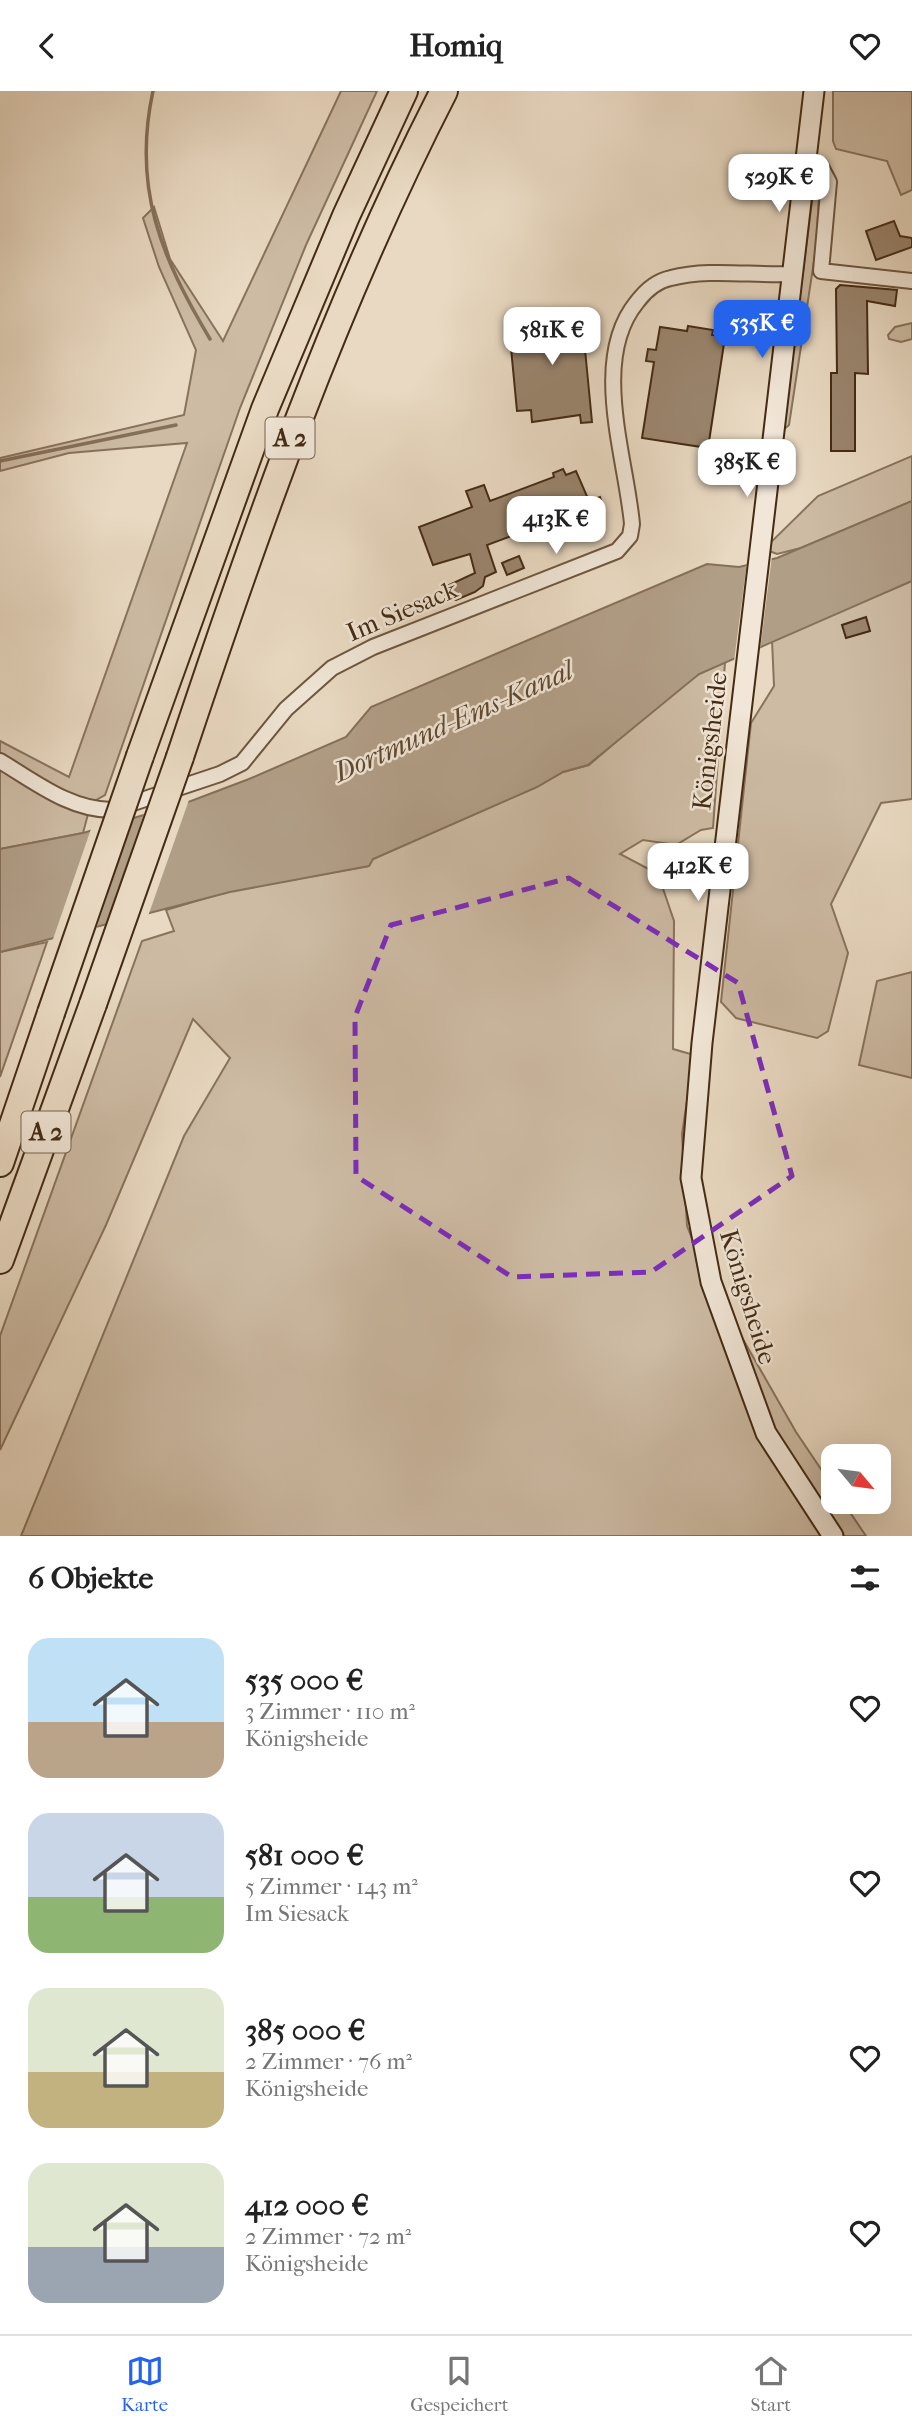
<!DOCTYPE html>
<html lang="de">
<head>
<meta charset="utf-8">
<style>
  :root { --surface:#fff; --page:#f2f2f2; --text:#222; --muted:#767676; --line:#e0e0e0; --accent:#2563eb }
  body { margin:0; font-family:"IM FELL French Canon",serif; background:var(--page); color:var(--text); height:100vh; display:flex; flex-direction:column; font-size:26px; white-space:nowrap }
  * { box-sizing:border-box; margin:0 }
  p { font-size:23px; color:var(--muted) }
  .icon { flex:none; width:38px; height:38px; fill:none; stroke:currentColor; stroke-width:2; stroke-linecap:round; stroke-linejoin:round }
  .map { position:relative; height:1445px; overflow:hidden }
  .details { display:flex; flex-direction:column; background:var(--surface); flex:1 }
  .details>* { flex:none }
  .needle { width:46px; rotate:119deg }
  .controls { position:absolute; left:821px; top:1353px; display:grid; gap:14px }
  .controls a { display:grid; place-items:center; width:70px; height:70px; border-radius:14px; background:var(--surface); box-shadow:0 7px 28px #0002; font-size:35px }
  .price { position:absolute; translate:-50% -60px; padding:0 16px; border-radius:14px; background:#fff; color:#222; font-size:23px; line-height:46px; filter:drop-shadow(0 2px 4px #0008) }
  .price::after { content:''; position:absolute; left:50%; top:42px; width:21px; height:16px; margin-left:-10px; background:inherit; clip-path:polygon(0 0,100% 0,50% 100%) }
  .price.on { background:var(--accent); color:#fff }
  ul { padding:0; list-style:none }
  li { display:flex; align-items:center; gap:21px; height:175px; padding:0 28px }
  li span { display:grid; place-items:center; flex:none; width:196px; height:140px; border-radius:21px; color:#555 }
  li>.icon { margin-inline-start:auto }
  span .icon { width:84px; height:84px; fill:#fffc; stroke-width:1 }
  li b { font-size:30px }
  h2 { display:flex; justify-content:space-between; align-items:center; height:84px; padding:0 28px; font-size:30px }
  header { display:flex; justify-content:space-between; align-items:center; height:91px; padding:0 28px; background:var(--surface); font-size:32px; font-weight:700 }
  .tabs { display:flex; justify-content:space-around; align-items:center; height:98px; border-top:2px solid var(--line); background:var(--surface); font-size:19px; color:var(--muted) }
  .tabs a { display:grid; justify-items:center; gap:4px }
  .tabs .on { color:var(--accent) }
  .map>svg:first-child { display:block }
</style>
</head>
<body>
<header><svg class="icon" aria-label="back" viewBox="0 0 24 24"><path d="M15 5l-7 7 7 7"/></svg>Homiq<svg class="icon" aria-label="heart" viewBox="0 0 24 24"><path d="M12 20l-8-8c-3-5 5-10 8-4 3-6 11-1 8 4z"/></svg></header>
<div class="map">
<svg width="912" height="1445" viewBox="0 0 912 1445">
  <rect width="100%" height="100%" fill="#e9d9c2"/>
  <filter id="stains"><feTurbulence type="fractalNoise" baseFrequency=".00286" numOctaves="4"/><feColorMatrix values="0 0 0 0 .2 0 0 0 0 .09 0 0 0 0 .02 0 0 0 .5 -.17"/></filter>
  <radialGradient id="worn" r=".72"><stop offset=".6" stop-color="#630" stop-opacity="0"/><stop offset="1" stop-color="#630" stop-opacity=".3"/></radialGradient>
  <g fill="#cdbba4" stroke="#88735c" stroke-width="2">
    <polygon points="341,0 377,0 306,154 240,317 105,704 91,712 83,742 0,758 0,650 69,686 187,352 69,362 0,380 0,367 184,324 196,259 159,176 143,127 154,116 170,168 223,250"/>
    <polygon points="833,0 912,0 912,99 901,104 887,70 836,58 833,50"/>
    <polygon points="815,86 820,89 816,157 789,334 783,339"/>
    <polygon points="912,232 912,248 901,251 889,248 888,244 895,236"/>
    <polygon points="912,365 912,410 801,457 777,463 764,458 818,405"/>
    <polygon points="912,490 912,708 881,712 831,813 848,862 828,940 817,947 736,927 721,911 751,632 774,595 772,549"/>
    <polygon points="725,571 713,737 701,739 676,754 643,749 620,763 658,783 674,830 673,958 694,964 682,1043 687,1135 708,1187 796,1341 833,1396 833,1410 843,1411 866,1445 21,1445 184,1045 230,967 193,928 106,1134 0,1359 0,1245 142,850 174,840 166,819 230,800 368,775 373,768 536,696 563,681 589,674 667,607 699,583"/>
    <polygon points="47,851 0,986 0,861"/>
    <polygon points="912,881 912,987 859,974 877,890"/>
  </g>
  <polygon fill="#b19e87" stroke="#857059" stroke-width="2" points="912,410 912,490 699,583 588,674 563,681 537,696 373,768 369,775 230,801 0,861 0,758 83,742 191,710 249,688 346,646 371,616 707,473 739,476 777,467"/>
  <g fill="#e9d9c2">
    <polygon points="772,465 760,559 734,570 747,471"/>
    <polygon points="190,706 147,828 104,840 145,720"/>
    <polygon points="135,722 95,842 51,854 92,735"/>
  </g>
  <g fill="none" stroke-linecap="round" stroke-linejoin="round">
    <g stroke="#857059" stroke-width="3.5">
      <path d="M153 0C132 97 161 166 210 248"/>
      <polyline points="0,370 176,334"/>
    </g>
  </g>
  <g fill="#9a856e" stroke="#442b14" stroke-width="2">
    <polygon points="894,130 900,145 912,147 912,156 876,169 866,140"/>
    <polygon points="840,194 897,199 895,215 867,210 868,283 855,282 855,360 831,360 831,282 837,282 836,198"/>
    <polygon points="581,217 592,331 581,332 580,324 532,331 531,319 517,320 509,236 548,232 546,220"/>
    <polygon points="688,235 713,239 712,244 725,246 708,357 642,347 654,271 646,270 648,258 656,259 660,236 687,240"/>
    <polygon points="563,378 566,384 576,380 589,410 600,406 603,416 568,424 487,454 496,481 485,486 483,495 475,501 456,509 446,507 444,500 447,495 475,482 470,463 433,474 419,436 472,416 466,400 484,394 490,410 554,386 553,382"/>
    <polygon points="519,465 524,477 507,484 502,472"/>
    <polygon points="866,526 870,540 846,547 842,534"/>
  </g>
  <g fill="none" stroke-linecap="round" stroke-linejoin="round">
    <defs>
      <g id="minor">
        <polyline points="806,67 820,74 829,91 821,180 912,190"/>
        <path d="M0 670C35 691 70 719 112 719L220 683 242 672 286 618 332 577 373 556 617 460 630 445 632 433C626 366 590 268 637 211 646 199 656 190 671 187 709 177 753 185 793 183"/>
      </g>
      <polyline id="secondary" points="814,0 702,952 691,1087 711,1191 766,1342 833,1445"/>
      <g id="motorway">
        <polyline points="140,665 265,318 346,125 404,0"/>
        <path d="M180 666C256 438 334 214 444 0"/>
        <polyline points="0,1072 51,922"/>
        <polyline points="0,1169 93,913"/>
      </g>
    </defs>
    <use href="#minor" stroke="#6d5640" stroke-width="18"/>
    <use href="#secondary" stroke="#442b14" stroke-width="23"/>
    <use href="#motorway" stroke="#442b14" stroke-width="30"/>
    <use href="#minor" stroke="#f1e6d7" stroke-width="14"/>
    <use href="#secondary" stroke="#f1e6d7" stroke-width="19"/>
    <use href="#motorway" stroke="#e9d9c2" stroke-width="26"/>
    <defs>
      <g id="motorway-bridge">
        <polyline points="93,913 180,666"/>
        <polyline points="51,922 140,665"/>
      </g>
    </defs>
    <use href="#motorway-bridge" stroke="#442b14" stroke-width="30" stroke-linecap="butt"/>
    <use href="#motorway-bridge" stroke="#e9d9c2" stroke-width="26"/>
  </g>
  <path fill="none" stroke="#7b2cbf" stroke-width="5" stroke-dasharray="14 9" stroke-linejoin="round" d="M569 787 738 892 792 1085 651 1181 512 1186 356 1085 355 926 391 834Z"/>
  <g text-anchor="middle" dominant-baseline="central" stroke-width="5" stroke-linejoin="round" paint-order="stroke">
    <g fill="#f1e6d7" stroke="#78634e" stroke-width="2">
      <rect x="265.5" y="326.5" width="49" height="41" rx="5"/>
      <rect x="21.5" y="1020.5" width="49" height="41" rx="5"/>
    </g>
    <g font-size="24" font-weight="bold" fill="#442b14">
      <text x="290" y="347">A 2</text>
      <text x="46" y="1041">A 2</text>
    </g>
    <g font-size="26" fill="#442b14" stroke="#f1e6d7">
      <text transform="translate(402 520) rotate(-23)">Im Siesack</text>
      <text transform="translate(710 650) rotate(-83)">Königsheide</text>
      <text transform="translate(748 1206) rotate(73)">Königsheide</text>
    </g>
    <g font-size="28" font-style="italic" fill="#5f4831" stroke="#f1e6d7">
      <text transform="translate(453 630) rotate(-24)">Dortmund-Ems-Kanal</text>
    </g>
  </g>
  <rect width="100%" height="100%" filter="url(#stains)"/>
  <rect width="100%" height="100%" fill="url(#worn)"/>
</svg>
<div class="controls">
<a><svg class="needle" viewBox="-14 -14 28 28"><path d="M0-13l5 13h-10z" fill="#e53935"/><path d="M0 13l5-13h-10z" fill="#767676"/></svg></a>
</div>
<b class="price" style="left:779px;top:123px">529K €</b>
<b class="price on" style="left:762px;top:269px">535K €</b>
<b class="price" style="left:552px;top:276px">581K €</b>
<b class="price" style="left:747px;top:408px">385K €</b>
<b class="price" style="left:556px;top:465px">413K €</b>
<b class="price" style="left:698px;top:812px">412K €</b>
</div>
<section class="details">
<h2>6 Objekte<svg class="icon" aria-label="filters" viewBox="0 0 24 24"><path d="M4 7h16M4 17h16"/><circle cx="9" cy="7" r="2"/><circle cx="15" cy="17" r="2"/></svg></h2>
<ul>
<li><span style="background:linear-gradient(#bfe0f5 60%,#b9a48a 0)"><svg class="icon" aria-label="home" viewBox="0 0 24 24"><path d="M3 11l9-7 9 7M6 9v11h12V9"/></svg></span><div><b>535 000 €</b><p>3 Zimmer · 110 m²</p><p>Königsheide</p></div><svg class="icon" aria-label="heart" viewBox="0 0 24 24"><path d="M12 20l-8-8c-3-5 5-10 8-4 3-6 11-1 8 4z"/></svg></li>
<li><span style="background:linear-gradient(#c9d6e8 60%,#8fb573 0)"><svg class="icon" aria-label="home" viewBox="0 0 24 24"><path d="M3 11l9-7 9 7M6 9v11h12V9"/></svg></span><div><b>581 000 €</b><p>5 Zimmer · 143 m²</p><p>Im Siesack</p></div><svg class="icon" aria-label="heart" viewBox="0 0 24 24"><path d="M12 20l-8-8c-3-5 5-10 8-4 3-6 11-1 8 4z"/></svg></li>
<li><span style="background:linear-gradient(#dfe7d0 60%,#c2b280 0)"><svg class="icon" aria-label="home" viewBox="0 0 24 24"><path d="M3 11l9-7 9 7M6 9v11h12V9"/></svg></span><div><b>385 000 €</b><p>2 Zimmer · 76 m²</p><p>Königsheide</p></div><svg class="icon" aria-label="heart" viewBox="0 0 24 24"><path d="M12 20l-8-8c-3-5 5-10 8-4 3-6 11-1 8 4z"/></svg></li>
<li><span style="background:linear-gradient(#dfe7d0 60%,#9aa5b1 0)"><svg class="icon" aria-label="home" viewBox="0 0 24 24"><path d="M3 11l9-7 9 7M6 9v11h12V9"/></svg></span><div><b>412 000 €</b><p>2 Zimmer · 72 m²</p><p>Königsheide</p></div><svg class="icon" aria-label="heart" viewBox="0 0 24 24"><path d="M12 20l-8-8c-3-5 5-10 8-4 3-6 11-1 8 4z"/></svg></li>
</ul>
</section>
<nav class="tabs">
<a class="on"><svg class="icon" aria-label="map" viewBox="0 0 24 24"><path d="M3 6l6-2 6 2 6-2v14l-6 2-6-2-6 2zM9 4v14M15 6v14"/></svg>Karte</a>
<a><svg class="icon" aria-label="saved" viewBox="0 0 24 24"><path d="M7 4h10v16l-5-4-5 4z"/></svg>Gespeichert</a>
<a><svg class="icon" aria-label="home" viewBox="0 0 24 24"><path d="M3 11l9-7 9 7M6 9v11h12V9"/></svg>Start</a>
</nav>
</body>
</html>
